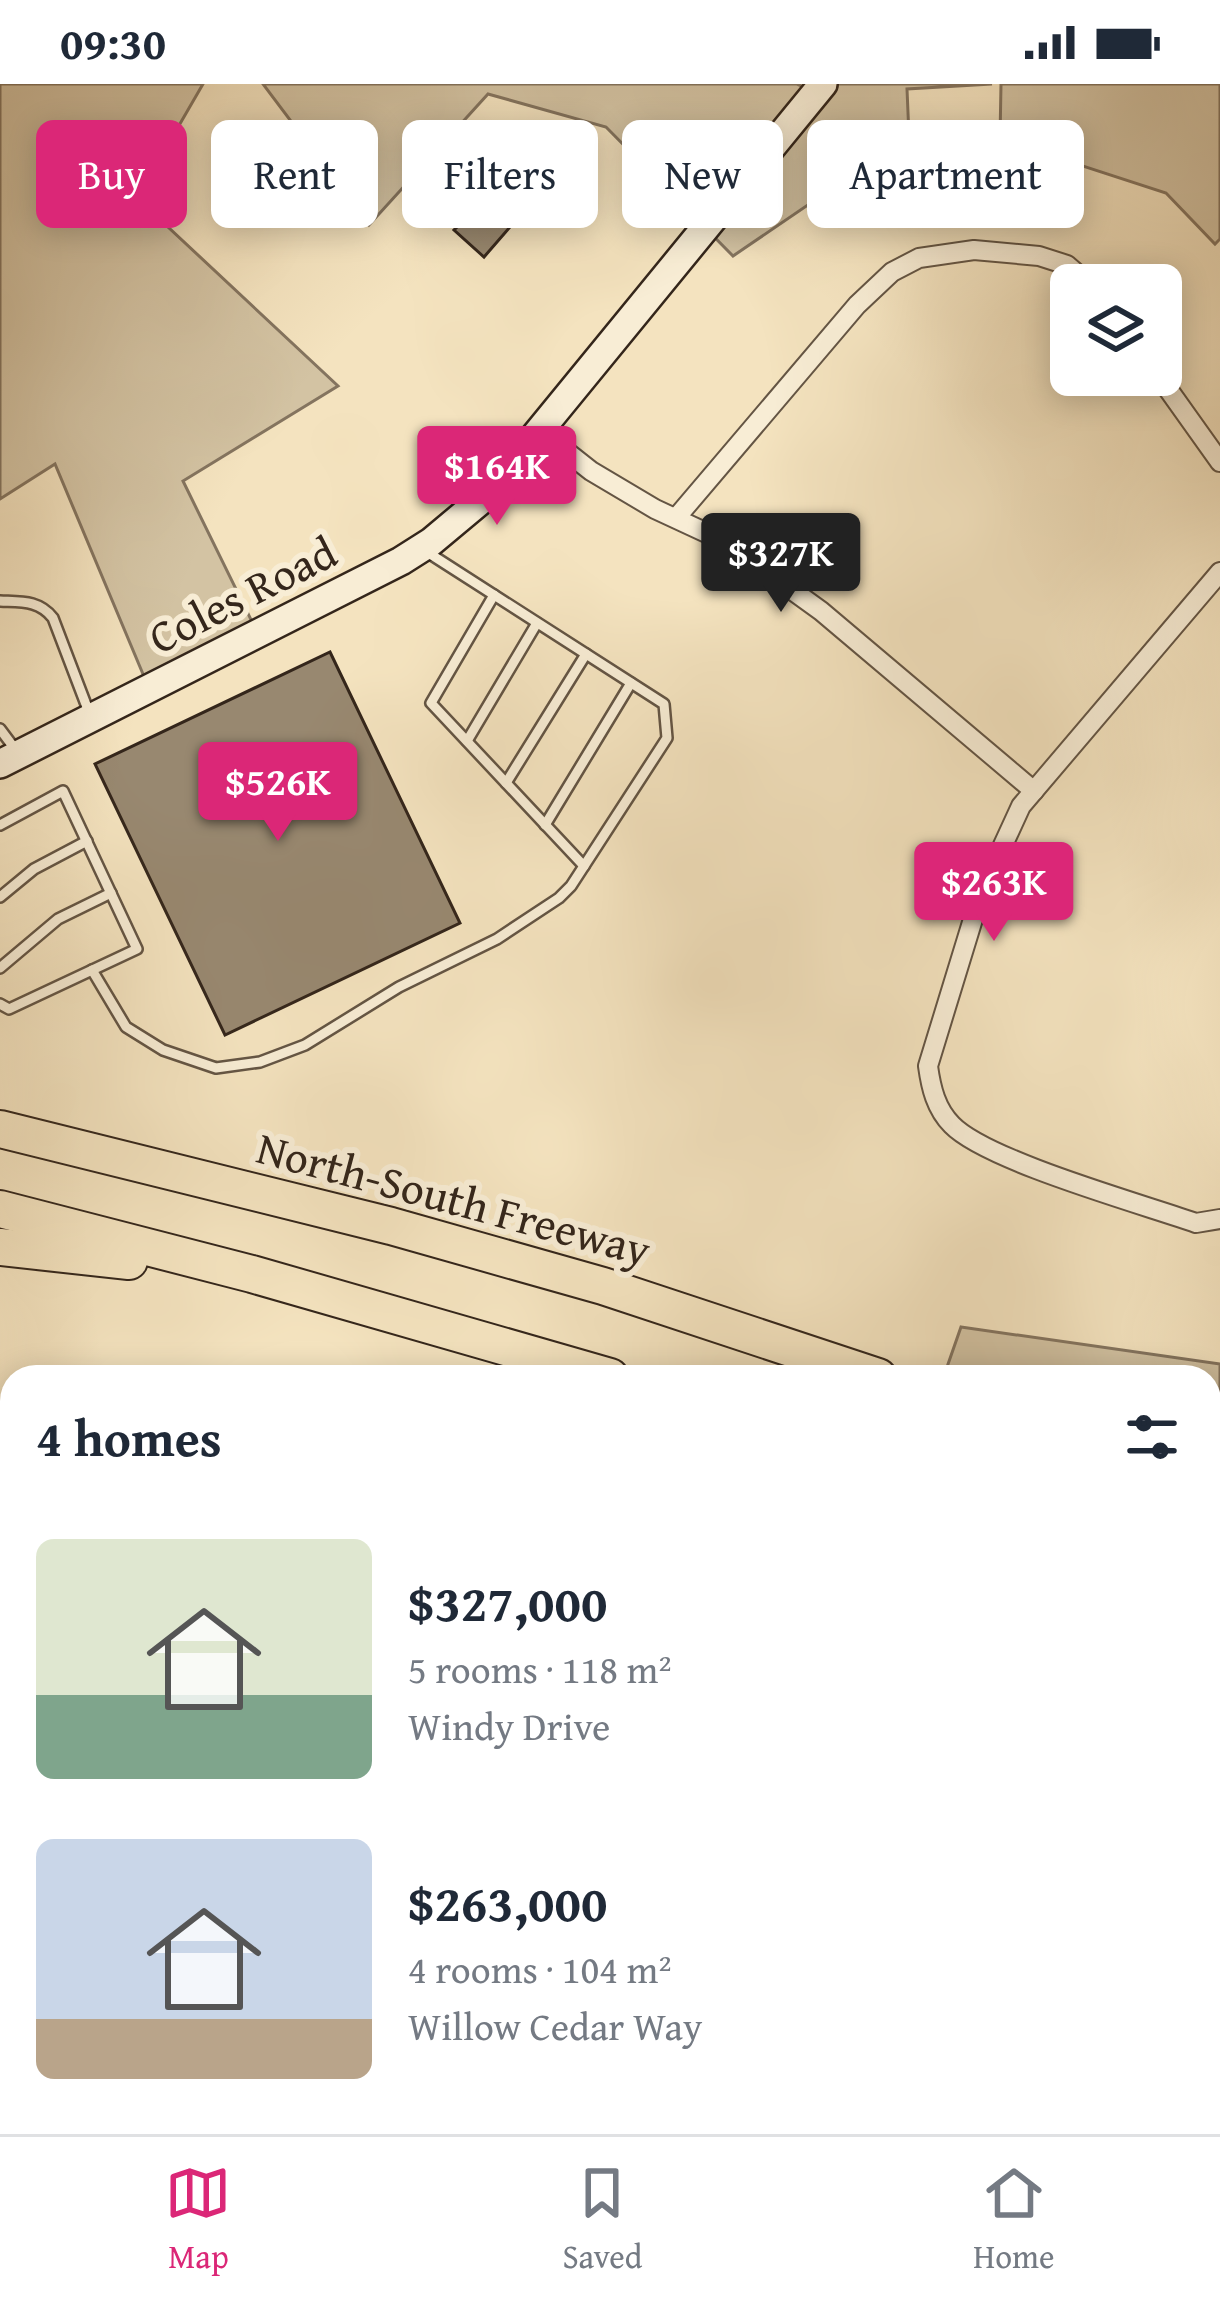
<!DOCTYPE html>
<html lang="en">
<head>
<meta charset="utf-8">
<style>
  :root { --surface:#fff; --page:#f2f2f3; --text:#1f2937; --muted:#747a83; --line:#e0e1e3; --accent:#db2777 }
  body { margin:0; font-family:"Gentium Book Plus",serif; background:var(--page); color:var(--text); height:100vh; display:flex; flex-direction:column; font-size:45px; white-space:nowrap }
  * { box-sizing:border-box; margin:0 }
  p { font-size:39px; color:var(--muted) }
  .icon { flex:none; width:66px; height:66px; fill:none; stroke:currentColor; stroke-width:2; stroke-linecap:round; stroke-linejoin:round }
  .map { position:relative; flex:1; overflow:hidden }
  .details { position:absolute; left:0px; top:1281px; width:1221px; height:771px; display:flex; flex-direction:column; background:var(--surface); border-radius:36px 36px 0 0; box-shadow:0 6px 30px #0003 }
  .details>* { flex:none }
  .banner { position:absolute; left:36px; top:36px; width:1149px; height:108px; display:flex; gap:24px }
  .controls { position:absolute; left:1050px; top:180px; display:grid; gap:24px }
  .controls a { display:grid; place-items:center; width:132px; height:132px; border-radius:18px; background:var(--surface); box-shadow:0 6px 30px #0003; font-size:60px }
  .price { position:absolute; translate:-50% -102px; padding:0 27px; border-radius:12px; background:var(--accent); color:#fff; font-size:39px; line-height:78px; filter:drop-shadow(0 3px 6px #0008) }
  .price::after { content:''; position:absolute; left:50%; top:72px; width:36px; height:27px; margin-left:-18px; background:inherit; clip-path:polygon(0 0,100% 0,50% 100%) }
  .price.on { background:#222; color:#fff }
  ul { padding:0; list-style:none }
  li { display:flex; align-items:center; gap:36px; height:300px; padding:0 36px }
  li span { display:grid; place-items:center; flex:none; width:336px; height:240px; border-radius:18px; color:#555 }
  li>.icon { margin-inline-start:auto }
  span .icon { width:144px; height:144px; fill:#fffc; stroke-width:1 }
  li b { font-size:51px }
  h2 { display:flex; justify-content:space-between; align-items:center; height:144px; padding:0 36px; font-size:51px }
  .pill { padding:0 42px; border-radius:18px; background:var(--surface); box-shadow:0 6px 30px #0003; font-size:42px; line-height:108px }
  .pill.on { background:var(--accent); color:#fff }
  .status { display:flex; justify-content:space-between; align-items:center; height:84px; padding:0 60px; background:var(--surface); direction:ltr }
  .status svg { height:33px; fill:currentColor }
  .tabs { display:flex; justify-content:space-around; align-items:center; height:168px; border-top:3px solid var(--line); background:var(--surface); font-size:33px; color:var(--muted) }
  .tabs a { display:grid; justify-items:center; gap:6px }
  .tabs .on { color:var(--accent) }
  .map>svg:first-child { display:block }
</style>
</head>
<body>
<div class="status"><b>09:30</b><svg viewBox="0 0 49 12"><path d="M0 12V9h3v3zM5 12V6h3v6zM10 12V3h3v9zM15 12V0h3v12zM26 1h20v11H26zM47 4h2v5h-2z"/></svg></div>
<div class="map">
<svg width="1220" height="2050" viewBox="0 0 1220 2050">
  <rect width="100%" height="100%" fill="#f4e3bf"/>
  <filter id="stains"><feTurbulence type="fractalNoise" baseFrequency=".00167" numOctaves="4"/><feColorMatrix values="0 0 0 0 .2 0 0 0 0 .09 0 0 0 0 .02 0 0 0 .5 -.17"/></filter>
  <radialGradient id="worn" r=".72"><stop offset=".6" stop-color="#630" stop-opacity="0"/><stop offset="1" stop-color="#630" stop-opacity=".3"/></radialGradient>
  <g fill="#d3c3a3" stroke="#84745f" stroke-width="3">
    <polygon points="0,0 203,0 137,114 338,302 183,397 258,550 148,602 55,380 0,415"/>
    <polygon points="263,0 797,0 820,10 828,0 992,0 907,5 909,52 733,172 606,43 488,10 369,141"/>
    <polygon points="1001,0 1220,0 1220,155 1215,160 1166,109 1000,55"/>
    <polygon points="961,1243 1220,1280 1220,1382 1209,1378 1209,1293 976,1293 947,1283"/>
    <polygon points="445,2040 1177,2040 1170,2050 439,2050"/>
  </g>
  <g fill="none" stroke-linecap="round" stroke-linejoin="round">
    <polyline stroke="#80715c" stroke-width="6" points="513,2050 527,2040"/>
  </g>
  <g fill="#988870" stroke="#34261b" stroke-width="3">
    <polygon points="510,93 525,106 507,127 516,136 484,173 454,146"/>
    <polygon points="330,568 460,839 225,951 95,680"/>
  </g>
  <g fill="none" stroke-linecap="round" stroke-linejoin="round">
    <defs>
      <g id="lane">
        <polyline points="494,511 431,619 584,782"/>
        <path d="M0 517C21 518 39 516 53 534L90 631"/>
        <polyline points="0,645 15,665"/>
        <polyline points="467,657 537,539"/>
        <polyline points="506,699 586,570"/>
        <polyline points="0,741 63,707 137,865 9,925 0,920"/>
        <polyline points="545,741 631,599"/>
        <polyline points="0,813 34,785 87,757"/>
        <polyline points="0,884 58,835 111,809"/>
        <polyline points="92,886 126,943 163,966 216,984 260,978 305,961 399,903 497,855 559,814 571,802 667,654 664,620 427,468"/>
        <polyline points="0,1471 12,1458"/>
        <polyline points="0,1572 12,1571"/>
        <polyline points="1209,1604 1220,1608"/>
        <polyline points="0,1635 12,1634"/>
        <polyline points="0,1691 12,1689"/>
        <polyline points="1209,1737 1220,1735"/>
        <polyline points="0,1740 12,1738"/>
        <polyline points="0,1830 10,1899"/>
        <polyline points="280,2050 306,2040"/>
      </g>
      <g id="street">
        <polyline points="1158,291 1220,378"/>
        <polyline points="539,346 591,387 655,425 724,457 821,527 1034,707"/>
        <polyline points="676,434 857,221 892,188 919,174 974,166 1039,172 1067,181 1090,201"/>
        <path d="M1220 488 1021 722 981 809 928 982C931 1004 936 1025 952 1041 987 1077 1142 1120 1196 1139L1220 1135"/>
      </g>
      <g id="secondary">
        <polyline points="0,680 401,477 431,458 486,412 823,0"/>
        <polyline points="1209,1773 1220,1772"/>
        <polyline points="0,1906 12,1905"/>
      </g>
      <g id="highway">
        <polyline points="0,1045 391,1142 603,1202 878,1293"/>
        <polyline points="0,1125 252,1190 610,1293"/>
        <polyline points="0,1163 129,1177"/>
        <polyline points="1209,1413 1220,1417"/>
        <polyline points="1209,1500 1220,1504"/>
      </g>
    </defs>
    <use href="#lane" stroke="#645544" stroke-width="14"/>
    <use href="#street" stroke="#645544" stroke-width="22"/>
    <use href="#secondary" stroke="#34261b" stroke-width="32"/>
    <use href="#highway" stroke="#34261b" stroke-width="40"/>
    <use href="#lane" stroke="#f8edd5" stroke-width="9"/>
    <use href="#street" stroke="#f8edd5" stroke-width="18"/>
    <use href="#secondary" stroke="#f8edd5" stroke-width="27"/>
    <use href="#highway" stroke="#f4e3bf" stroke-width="36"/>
  </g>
  <g text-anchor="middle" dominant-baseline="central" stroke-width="12" stroke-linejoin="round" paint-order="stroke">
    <g font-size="45" fill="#34261b" stroke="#f8edd5">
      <text transform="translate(242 510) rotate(-27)">Coles Road</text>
      <text transform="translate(454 1114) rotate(15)">North-South Freeway</text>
    </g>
  </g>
  <rect width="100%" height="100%" filter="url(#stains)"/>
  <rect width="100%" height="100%" fill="url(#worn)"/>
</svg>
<div class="controls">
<a><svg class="icon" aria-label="layers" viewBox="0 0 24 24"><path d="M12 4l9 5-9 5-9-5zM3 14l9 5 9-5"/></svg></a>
</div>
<b class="price" style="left:497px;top:444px">$164K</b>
<b class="price on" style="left:781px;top:531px">$327K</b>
<b class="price" style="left:278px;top:760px">$526K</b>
<b class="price" style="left:994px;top:860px">$263K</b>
<div class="banner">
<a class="pill on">Buy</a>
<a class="pill">Rent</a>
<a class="pill">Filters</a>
<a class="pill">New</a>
<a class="pill">Apartment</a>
</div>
<section class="details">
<h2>4 homes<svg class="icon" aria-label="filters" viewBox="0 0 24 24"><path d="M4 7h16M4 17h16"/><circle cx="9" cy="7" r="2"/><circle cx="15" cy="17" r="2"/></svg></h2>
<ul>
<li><span style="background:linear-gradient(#dfe7d0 65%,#7fa58c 0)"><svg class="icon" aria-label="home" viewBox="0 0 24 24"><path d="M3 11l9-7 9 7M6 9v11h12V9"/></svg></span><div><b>$327,000</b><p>5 rooms · 118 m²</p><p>Windy Drive</p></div></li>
<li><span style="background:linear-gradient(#c9d6e8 75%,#b9a48a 0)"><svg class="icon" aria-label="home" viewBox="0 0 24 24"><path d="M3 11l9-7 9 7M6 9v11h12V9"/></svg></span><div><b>$263,000</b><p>4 rooms · 104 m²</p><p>Willow Cedar Way</p></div></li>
</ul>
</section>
</div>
<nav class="tabs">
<a class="on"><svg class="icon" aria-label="map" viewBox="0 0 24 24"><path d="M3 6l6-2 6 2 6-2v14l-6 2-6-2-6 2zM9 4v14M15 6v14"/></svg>Map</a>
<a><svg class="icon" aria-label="saved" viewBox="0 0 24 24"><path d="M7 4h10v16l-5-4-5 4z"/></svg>Saved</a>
<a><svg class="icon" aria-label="home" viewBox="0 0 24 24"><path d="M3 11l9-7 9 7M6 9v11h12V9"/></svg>Home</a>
</nav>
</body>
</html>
